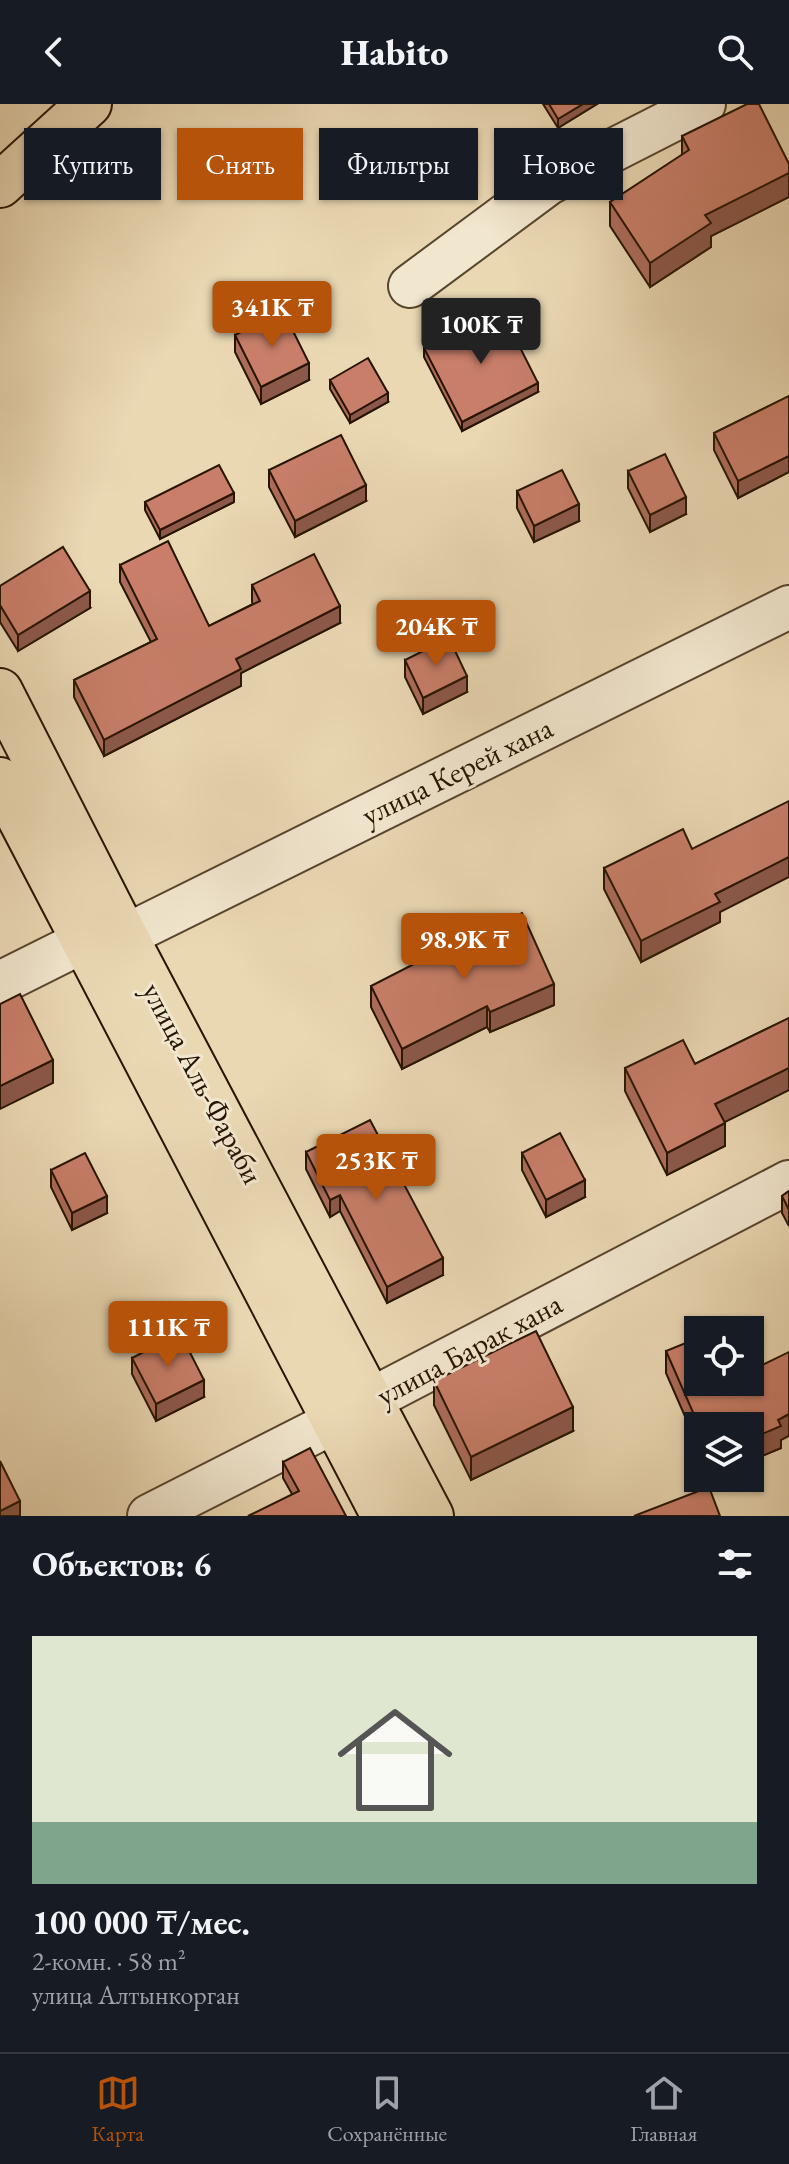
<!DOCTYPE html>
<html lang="ru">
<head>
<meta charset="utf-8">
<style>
  :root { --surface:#171b24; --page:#242831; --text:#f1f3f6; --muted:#9ea1a6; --line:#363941; --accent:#b45309 }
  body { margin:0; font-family:"EB Garamond",serif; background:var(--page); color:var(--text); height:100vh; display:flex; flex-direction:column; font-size:30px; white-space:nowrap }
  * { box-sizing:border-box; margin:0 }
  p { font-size:26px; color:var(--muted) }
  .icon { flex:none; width:44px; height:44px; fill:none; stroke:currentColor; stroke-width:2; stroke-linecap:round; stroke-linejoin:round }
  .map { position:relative; height:1412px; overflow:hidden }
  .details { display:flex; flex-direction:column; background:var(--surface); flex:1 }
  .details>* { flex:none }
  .top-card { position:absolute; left:24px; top:24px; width:742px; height:72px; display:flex; gap:16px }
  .tools { position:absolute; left:684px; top:1212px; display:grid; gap:16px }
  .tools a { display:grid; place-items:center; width:80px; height:80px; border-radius:0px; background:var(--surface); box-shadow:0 2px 6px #0004; font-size:40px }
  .price { position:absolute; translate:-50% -68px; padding:0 18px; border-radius:8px; background:var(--accent); color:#fff; font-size:26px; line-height:52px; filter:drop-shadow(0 2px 4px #0008) }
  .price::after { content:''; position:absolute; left:50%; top:48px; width:24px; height:18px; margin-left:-12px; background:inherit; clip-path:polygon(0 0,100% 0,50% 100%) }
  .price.current { background:#222; color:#fff }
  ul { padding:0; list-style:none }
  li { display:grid; align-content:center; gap:16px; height:424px; padding:0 32px }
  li+li { border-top:2px solid var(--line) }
  li span { display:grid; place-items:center; height:248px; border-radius:0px; color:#555 }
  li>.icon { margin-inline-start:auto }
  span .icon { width:144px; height:144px; fill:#fffc; stroke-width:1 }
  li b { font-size:34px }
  h2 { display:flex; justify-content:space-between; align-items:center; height:96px; padding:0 32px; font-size:34px }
  .tag { padding:0 28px; border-radius:0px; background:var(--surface); box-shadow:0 2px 6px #0004; font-size:28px; line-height:72px }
  .tag.current { background:var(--accent); color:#fff }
  header { display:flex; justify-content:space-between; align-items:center; height:104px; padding:0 32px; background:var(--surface); font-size:36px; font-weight:800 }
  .tabs { display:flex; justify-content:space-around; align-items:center; height:112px; border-top:2px solid var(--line); background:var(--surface); font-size:22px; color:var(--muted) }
  .tabs a { display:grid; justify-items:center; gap:4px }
  .tabs .current { color:var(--accent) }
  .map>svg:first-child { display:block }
</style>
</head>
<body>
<header><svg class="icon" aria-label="back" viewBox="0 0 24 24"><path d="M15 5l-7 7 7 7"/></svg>Habito<svg class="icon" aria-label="search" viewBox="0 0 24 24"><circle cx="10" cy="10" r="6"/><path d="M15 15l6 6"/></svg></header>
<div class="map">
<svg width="789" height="1412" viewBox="0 0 789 1412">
  <rect width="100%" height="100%" fill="#ead8b3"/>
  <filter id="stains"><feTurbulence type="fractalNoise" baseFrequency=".0025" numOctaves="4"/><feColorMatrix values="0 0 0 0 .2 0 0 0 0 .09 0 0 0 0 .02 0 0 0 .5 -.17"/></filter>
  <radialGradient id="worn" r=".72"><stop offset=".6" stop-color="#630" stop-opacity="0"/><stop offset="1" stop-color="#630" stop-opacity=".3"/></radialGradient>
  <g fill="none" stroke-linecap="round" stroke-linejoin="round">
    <defs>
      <g id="minor">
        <polyline points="410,182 549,79 704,0"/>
        <polyline points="125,832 789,503"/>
        <polyline points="0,879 84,837"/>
        <polyline points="149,1412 334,1318 370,1296 789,1078"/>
      </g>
      <g id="major">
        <polyline points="0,587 125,832 431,1412"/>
        <polyline points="0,676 384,1412"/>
      </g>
      <polyline id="highway" points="0,81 89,0"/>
    </defs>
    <use href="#minor" stroke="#58452e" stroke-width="46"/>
    <use href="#major" stroke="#271401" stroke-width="48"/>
    <use href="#highway" stroke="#271401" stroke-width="48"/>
    <use href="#minor" stroke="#f1e6ce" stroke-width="42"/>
    <use href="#major" stroke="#ead8b3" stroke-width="44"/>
    <use href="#highway" stroke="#ead8b3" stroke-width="44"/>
  </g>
  <g fill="#ac6c5a" stroke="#271401" stroke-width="2">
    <polygon points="543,0 597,0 558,24"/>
    <polygon points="682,32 789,60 789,93 711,132 711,143 650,183 610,122 610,98 682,51"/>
    <polygon points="235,231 309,276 261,300 235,248"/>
    <polygon points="424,244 538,288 462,327 424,253"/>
    <polygon points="330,276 388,298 350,319 330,285"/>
    <polygon points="789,292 789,368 738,394 714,346 714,329"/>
    <polygon points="269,366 366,397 295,433 269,383"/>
    <polygon points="628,367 686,410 650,428 628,384"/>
    <polygon points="517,387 579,417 534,438 517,404"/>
    <polygon points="145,398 234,398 160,435 145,406"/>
    <polygon points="120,461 209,522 253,500 252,498 252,481 340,519 241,569 241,582 104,652 74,593 74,576 151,538 120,478"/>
    <polygon points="0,482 90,504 18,547 0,518"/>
    <polygon points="405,556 467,588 423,610 405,573"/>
    <polygon points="604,764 720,808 720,818 641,858 604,785"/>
    <polygon points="371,882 554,901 490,928 487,923 402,965 371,903"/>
    <polygon points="789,914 789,986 724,1018 725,1042 667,1071 625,987 625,964 695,960"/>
    <polygon points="306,1048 443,1171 387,1199 340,1107 330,1113 306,1065"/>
    <polygon points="522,1049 585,1093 546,1113 522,1066"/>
    <polygon points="51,1066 107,1109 72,1126 51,1083"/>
    <polygon points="789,1087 789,1122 782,1109 782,1092"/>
    <polygon points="666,1247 756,1264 781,1336 781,1344 750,1357 750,1322 698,1322 698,1342 666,1269"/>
    <polygon points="132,1254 204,1293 156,1317 132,1270"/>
    <polygon points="434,1277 573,1327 471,1376 434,1301"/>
    <polygon points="283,1358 346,1412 292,1390 283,1374"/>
  </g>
  <g fill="#8c584a" stroke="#271401" stroke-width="2">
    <polygon points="583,0 597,0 558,24 558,15"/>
    <polygon points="789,69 789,93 711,132 711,143 650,183 650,159 705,111"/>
    <polygon points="309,259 309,276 261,300 261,283"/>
    <polygon points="538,279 538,288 462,327 462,318"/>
    <polygon points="388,289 388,298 350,319 350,311"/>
    <polygon points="789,352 789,368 738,394 738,377"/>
    <polygon points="366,381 366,397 295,433 295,417"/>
    <polygon points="234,389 234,398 160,435 160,426"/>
    <polygon points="686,393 686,410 650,428 650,411"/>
    <polygon points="579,400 579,417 534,438 534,422"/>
    <polygon points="90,487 90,504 18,547 18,531"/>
    <polygon points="340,502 340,519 241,569 241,582 104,652 104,636 236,555"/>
    <polygon points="467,572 467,588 423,610 423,594"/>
    <polygon points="789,753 789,773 720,808 720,818 641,858 641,837 715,790"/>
    <polygon points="554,880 554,901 490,928 490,908"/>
    <polygon points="487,902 487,923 402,965 402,945"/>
    <polygon points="53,956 53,979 0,1005 0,982"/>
    <polygon points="789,964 789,986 715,1023 715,1000"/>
    <polygon points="725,1019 725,1042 667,1071 667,1049"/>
    <polygon points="585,1076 585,1093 546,1113 546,1096"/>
    <polygon points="340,1091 340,1107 330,1113 330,1096"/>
    <polygon points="107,1092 107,1109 72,1126 72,1109"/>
    <polygon points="443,1154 443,1171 387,1199 387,1183"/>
    <polygon points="204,1276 204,1293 156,1317 156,1300"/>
    <polygon points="573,1303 573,1327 471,1376 471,1353"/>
    <polygon points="789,1310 789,1332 781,1336 781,1344 750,1357 750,1335 778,1316"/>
    <polygon points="20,1397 20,1412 0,1412 0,1407"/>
  </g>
  <g fill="#c87e69" stroke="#271401" stroke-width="2">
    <polygon points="549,0 583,0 558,15"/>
    <polygon points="747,0 759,0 789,60 789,69 705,111 711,119 650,159 610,98 689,46 682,32"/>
    <polygon points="501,206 538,279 462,318 424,244"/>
    <polygon points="283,207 309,259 261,283 235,231"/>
    <polygon points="368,254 388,289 350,311 330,276"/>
    <polygon points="789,292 789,352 738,377 714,329"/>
    <polygon points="341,331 366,381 295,417 269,366"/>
    <polygon points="665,350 686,393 650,411 628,367"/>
    <polygon points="219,361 234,389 160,426 145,398"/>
    <polygon points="562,366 579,400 534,422 517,387"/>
    <polygon points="168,437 209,522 260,497 252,481 314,450 340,502 236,555 241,565 104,636 74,576 157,535 120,461"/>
    <polygon points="63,443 90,487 18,531 0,501 0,482"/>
    <polygon points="449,534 467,572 423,594 405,556"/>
    <polygon points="789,697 789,753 715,790 720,798 641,837 604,764 683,725 692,745"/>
    <polygon points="522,809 554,880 490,908 487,902 402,945 371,882 459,837"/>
    <polygon points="20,890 53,956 0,982 0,900"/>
    <polygon points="789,914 789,964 715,1000 725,1019 667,1049 625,964 683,936 695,960"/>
    <polygon points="370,1016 443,1154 387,1183 340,1091 330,1096 306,1048"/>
    <polygon points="560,1029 585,1076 546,1096 522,1049"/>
    <polygon points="85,1049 107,1092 72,1109 51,1066"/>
    <polygon points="789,1087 789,1106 782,1092"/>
    <polygon points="736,1218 739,1226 716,1226"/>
    <polygon points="536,1227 573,1303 471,1353 434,1277"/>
    <polygon points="180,1229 204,1276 156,1300 132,1254"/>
    <polygon points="698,1234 698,1278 750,1278 750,1251 756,1264 789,1248 789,1310 778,1316 781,1322 750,1335 750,1322 699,1322 666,1247"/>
    <polygon points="310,1344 346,1412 248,1412 299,1387 283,1358"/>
    <polygon points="0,1357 20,1397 0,1407"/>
    <polygon points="709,1383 720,1412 634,1412"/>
  </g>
  <g text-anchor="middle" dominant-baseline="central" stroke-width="6" stroke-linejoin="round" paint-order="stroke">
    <g font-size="30" fill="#271401" stroke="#f1e6ce">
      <text transform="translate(457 667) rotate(-26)">улица Керей хана</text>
      <text transform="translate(203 979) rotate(62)">улица Аль-Фараби</text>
      <text transform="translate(469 1245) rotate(-28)">улица Барак хана</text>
    </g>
  </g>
  <rect width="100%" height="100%" filter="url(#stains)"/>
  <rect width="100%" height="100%" fill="url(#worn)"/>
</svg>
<div class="tools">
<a><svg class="icon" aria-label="locate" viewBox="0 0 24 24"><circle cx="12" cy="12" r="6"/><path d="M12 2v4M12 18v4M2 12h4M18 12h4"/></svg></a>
<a><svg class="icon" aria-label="layers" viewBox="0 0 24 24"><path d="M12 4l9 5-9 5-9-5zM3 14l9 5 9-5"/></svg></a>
</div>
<b class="price" style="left:272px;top:245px">341K ₸</b>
<b class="price current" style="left:481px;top:262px">100K ₸</b>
<b class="price" style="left:436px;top:564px">204K ₸</b>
<b class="price" style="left:464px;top:877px">98.9K ₸</b>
<b class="price" style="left:376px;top:1098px">253K ₸</b>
<b class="price" style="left:168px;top:1265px">111K ₸</b>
<div class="top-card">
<a class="tag">Купить</a>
<a class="tag current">Снять</a>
<a class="tag">Фильтры</a>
<a class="tag">Новое</a>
</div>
</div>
<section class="details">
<h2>Объектов: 6<svg class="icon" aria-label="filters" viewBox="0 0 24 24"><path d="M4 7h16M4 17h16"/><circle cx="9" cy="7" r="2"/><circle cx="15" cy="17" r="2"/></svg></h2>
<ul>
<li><span style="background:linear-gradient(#dfe7d0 75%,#7fa58c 0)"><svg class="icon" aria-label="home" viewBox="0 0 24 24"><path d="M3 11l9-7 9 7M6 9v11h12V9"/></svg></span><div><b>100 000 ₸/мес.</b><p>2-комн. · 58 m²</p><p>улица Алтынкорган</p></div></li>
</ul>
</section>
<nav class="tabs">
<a class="current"><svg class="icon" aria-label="map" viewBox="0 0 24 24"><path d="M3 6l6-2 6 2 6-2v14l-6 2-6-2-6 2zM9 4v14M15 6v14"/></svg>Карта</a>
<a><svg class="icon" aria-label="saved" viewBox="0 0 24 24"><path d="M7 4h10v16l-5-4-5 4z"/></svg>Сохранённые</a>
<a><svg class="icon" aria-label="home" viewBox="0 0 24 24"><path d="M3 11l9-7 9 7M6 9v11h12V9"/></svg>Главная</a>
</nav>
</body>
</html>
